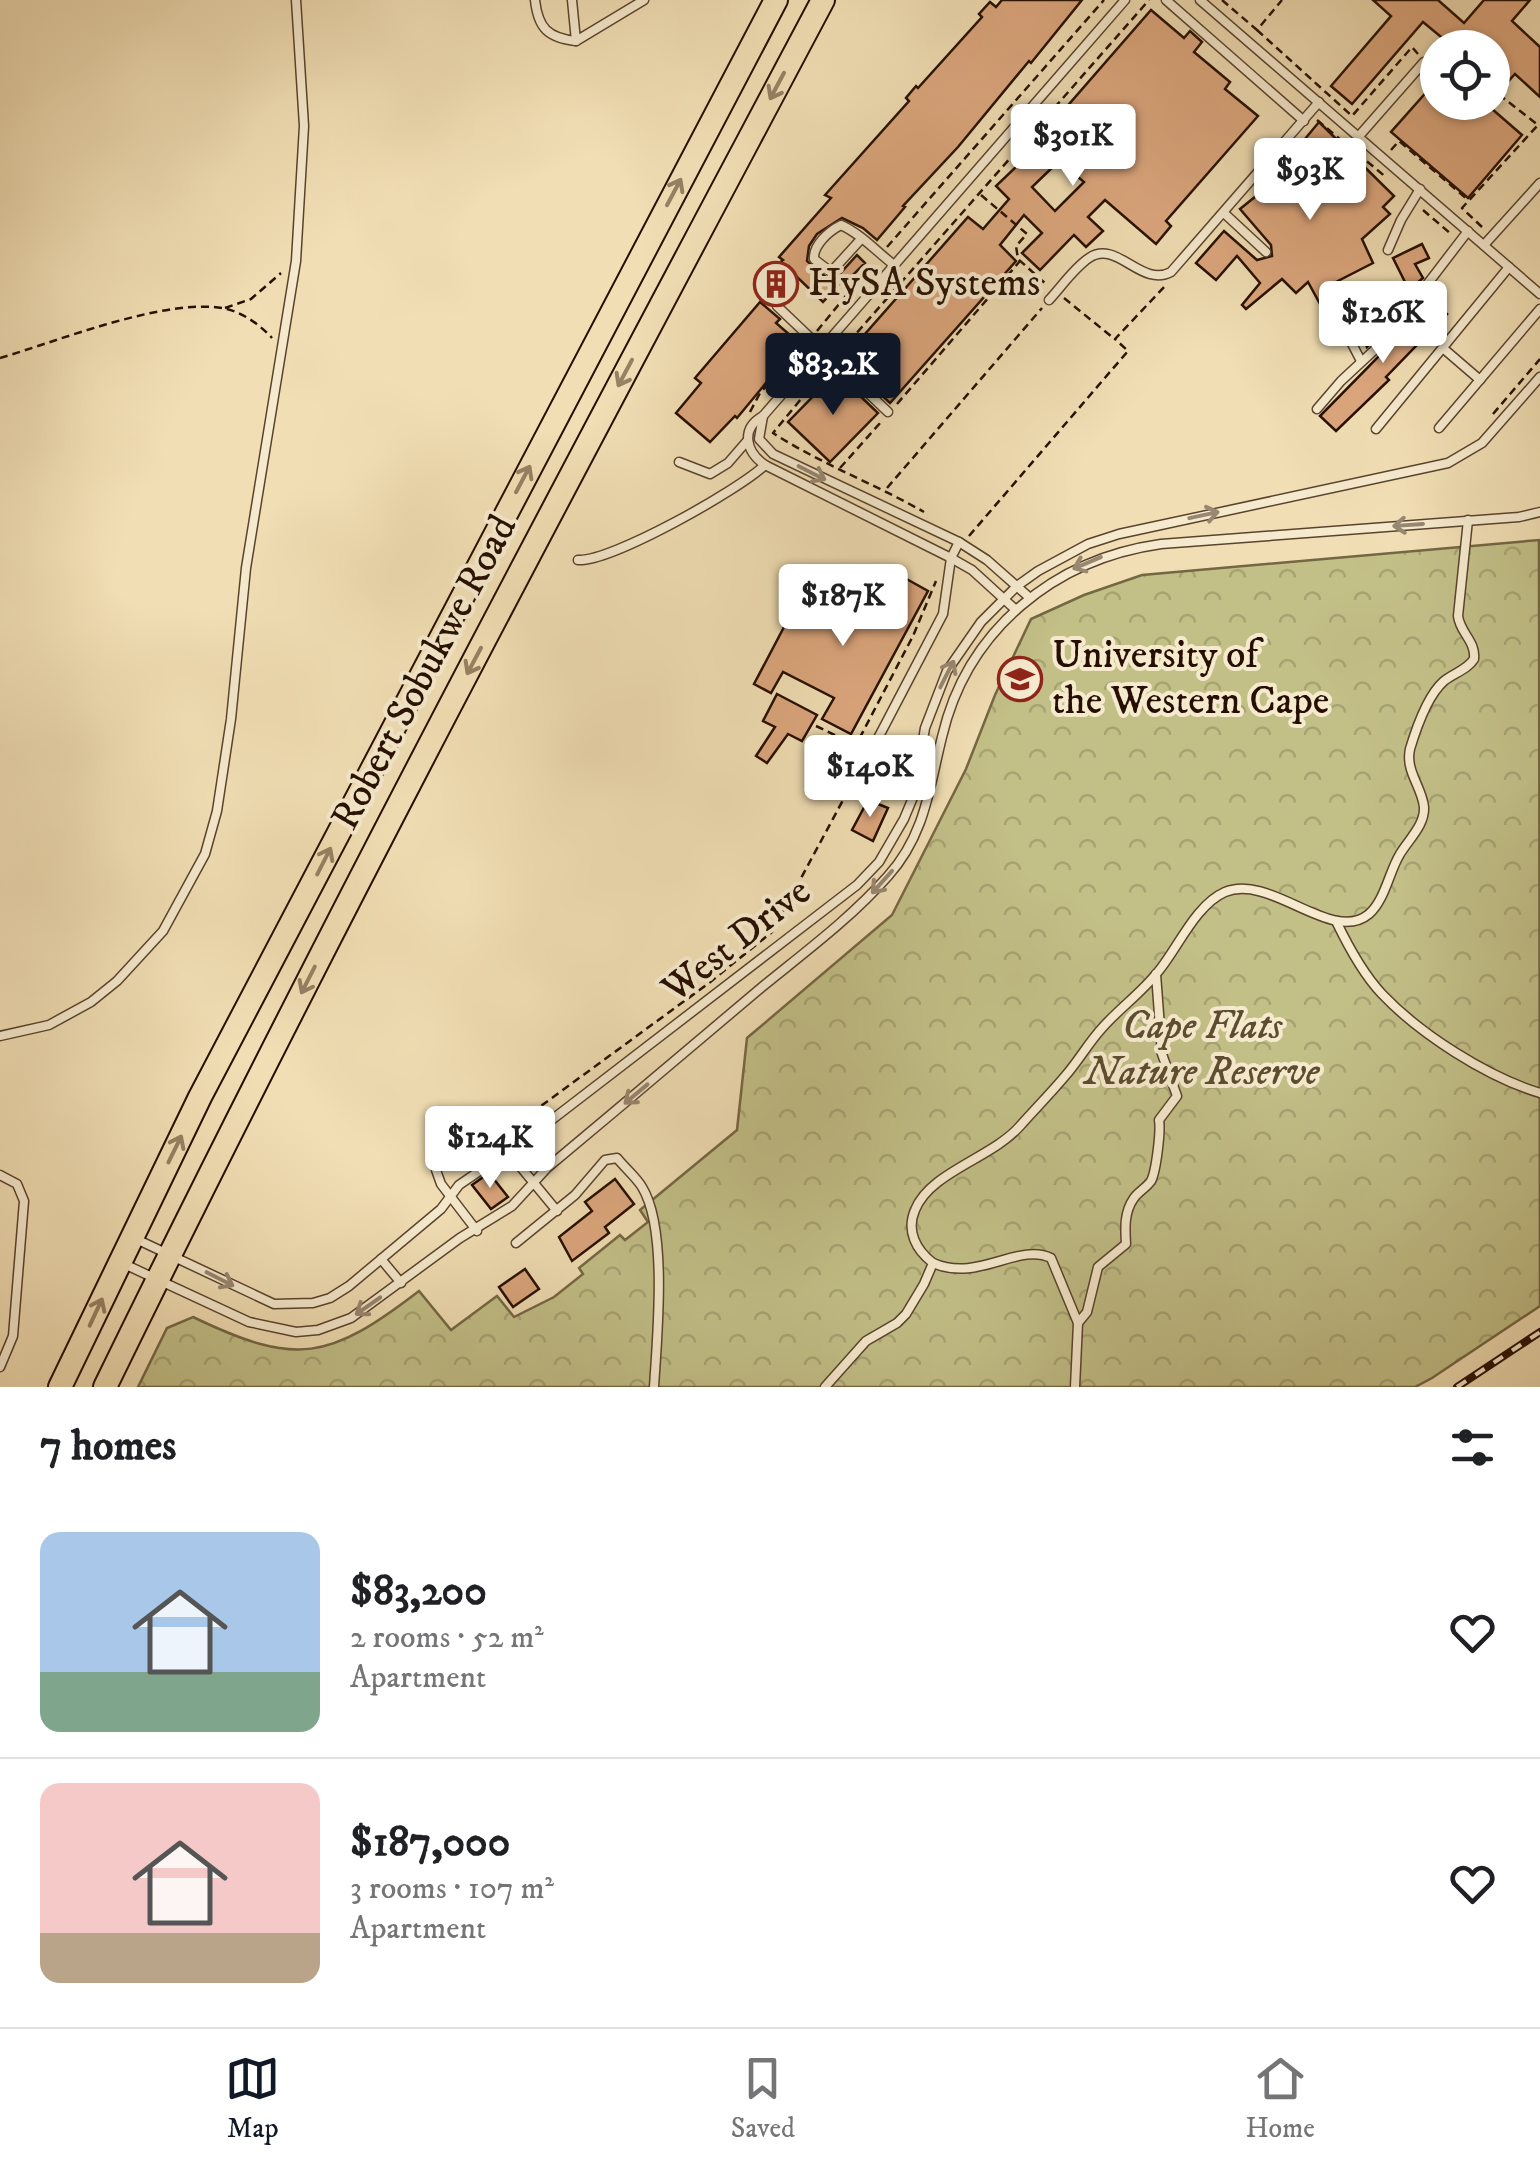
<!DOCTYPE html>
<html lang="en">
<head>
<meta charset="utf-8">
<style>
  :root { --surface:#fff; --page:#f2f2f2; --text:#202124; --muted:#757577; --line:#e0e0e0; --accent:#111827 }
  body { margin:0; font-family:"IM FELL DW Pica",serif; background:var(--page); color:var(--text); height:100vh; display:flex; flex-direction:column; font-size:38px; white-space:nowrap }
  * { box-sizing:border-box; margin:0 }
  p { font-size:32px; color:var(--muted) }
  .icon { flex:none; width:55px; height:55px; fill:none; stroke:currentColor; stroke-width:2; stroke-linecap:round; stroke-linejoin:round }
  .map { position:relative; height:1387px; overflow:hidden }
  .details { display:flex; flex-direction:column; background:var(--surface); flex:1 }
  .details>* { flex:none }
  .controls { position:absolute; left:1420px; top:30px; display:grid; gap:20px }
  .controls a { display:grid; place-items:center; width:90px; height:90px; border-radius:50%; background:var(--surface); box-shadow:0 2px 8px #0004; font-size:50px }
  .price { position:absolute; translate:-50% -85px; padding:0 22px; border-radius:10px; background:#fff; color:#222; font-size:32px; line-height:65px; filter:drop-shadow(0 2px 5px #0008) }
  .price::after { content:''; position:absolute; left:50%; top:60px; width:30px; height:22px; margin-left:-15px; background:inherit; clip-path:polygon(0 0,100% 0,50% 100%) }
  .price.selected { background:var(--accent); color:#fff }
  ul { padding:0; list-style:none }
  li { display:flex; align-items:center; gap:30px; height:250px; padding:0 40px }
  li+li { border-top:2px solid var(--line) }
  li span { display:grid; place-items:center; flex:none; width:280px; height:200px; border-radius:20px; color:#555 }
  li>.icon { margin-inline-start:auto }
  span .icon { width:120px; height:120px; fill:#fffc; stroke-width:1 }
  li b { font-size:42px }
  h2 { display:flex; justify-content:space-between; align-items:center; height:120px; padding:0 40px; font-size:42px }
  .tabs { display:flex; justify-content:space-around; align-items:center; height:140px; border-top:2px solid var(--line); background:var(--surface); font-size:28px; color:var(--muted) }
  .tabs a { display:grid; justify-items:center; gap:5px }
  .tabs .selected { color:var(--accent) }
  .map>svg:first-child { display:block }
</style>
</head>
<body>
<div class="map">
<svg width="1540" height="1387" viewBox="0 0 1540 1387">
  <defs>
    <pattern id="park-crowns" width="20" height="18" patternUnits="userSpaceOnUse" patternTransform="scale(2.5)"><rect width="20" height="18" fill="#c2bf87"/><path d="M2 6a3 3 0 1 1 6 0M12 15a3 3 0 1 1 6 0" fill="none" stroke="#a7a373"/></pattern>
  </defs>
  <rect width="100%" height="100%" fill="#f1deb4"/>
  <filter id="stains"><feTurbulence type="fractalNoise" baseFrequency=".002" numOctaves="4"/><feColorMatrix values="0 0 0 0 .2 0 0 0 0 .09 0 0 0 0 .02 0 0 0 .5 -.17"/></filter>
  <radialGradient id="worn" r=".72"><stop offset=".6" stop-color="#630" stop-opacity="0"/><stop offset="1" stop-color="#630" stop-opacity=".3"/></radialGradient>
  <path fill="url(#park-crowns)" stroke="#746744" stroke-width="2.5" d="M1539 540 1540 1306 1432 1378 1415 1387H138L167 1328 193 1317C297 1367 329 1360 419 1291L451 1330 497 1296 514 1317 554 1297 583 1274 579 1268 620 1235 625 1240 648 1222 640 1210 737 1130 747 1038 892 915 966 769 995 695 1031 619 1084 595 1142 575Z"/>
  <g fill="#dca67d" stroke="#260f00" stroke-width="2.5" fill-rule="evenodd">
    <polygon points="1002,0 1082,0 1031,63 1029,61 958,147 903,206 905,207 877,240 863,228 842,218 817,234 809,246 807,261 827,278 836,278 857,255 865,263 848,280 845,278 823,302 795,275 766,301 759,293 781,273 774,267 783,260 779,257 831,198 825,195 909,101 906,98 916,86 918,88 982,17 979,14 990,2 996,7"/>
    <polygon points="1373,0 1438,0 1464,23 1484,0 1530,0 1512,21 1540,47 1540,97 1515,74 1492,99 1492,48 1441,48 1446,41 1423,22 1352,104 1331,86 1391,16"/>
    <path d="M1151 10 1184 38 1190 31 1202 42 1194 52 1230 82 1225 89 1258 116 1166 221 1171 226 1156 244 1105 200 1088 217 1103 231 1086 247 1074 235 1040 270 1022 253 1042 233 1024 215 1000 245 1016 261 890 403 843 359 968 217 983 229 1009 199 996 186 1040 144 1037 141ZM1059 161 1084 182 1055 211 1032 187Z"/>
    <polygon points="1438,79 1438,102 1484,102 1522,135 1468,198 1391,132"/>
    <polygon points="1319,122 1394,196 1383,207 1390,214 1362,239 1373,263 1336,282 1348,305 1326,315 1308,282 1296,293 1282,279 1246,309 1242,305 1260,283 1237,256 1216,280 1196,263 1224,231 1257,260 1272,256 1271,245 1240,209 1261,192"/>
    <polygon points="1422,244 1429,258 1415,264 1423,278 1409,290 1393,258"/>
    <polygon points="1380,290 1388,306 1376,312 1384,328 1367,347 1347,307"/>
    <polygon points="1430,298 1447,314 1386,377 1389,380 1336,431 1320,416 1388,347"/>
    <polygon points="760,302 780,319 776,323 799,343 737,418 735,416 710,442 676,413 701,383 695,378"/>
    <polygon points="836,373 878,413 830,462 788,422"/>
    <polygon points="894,572 928,591 851,734 822,719 834,698 783,672 771,693 754,684 803,591 866,623"/>
    <polygon points="777,694 817,715 802,741 788,734 767,763 756,756 775,727 763,721"/>
    <polygon points="868,800 888,808 873,841 852,830"/>
    <polygon points="489,1173 508,1197 491,1209 472,1185"/>
    <polygon points="615,1179 634,1204 605,1227 609,1233 572,1261 559,1237 592,1211 585,1202"/>
    <polygon points="525,1269 539,1289 513,1307 499,1287"/>
  </g>
  <g fill="none" stroke-linecap="round" stroke-linejoin="round">
    <defs>
      <g id="service">
        <path d="M535 0C538 28 548 38 576 41"/>
        <polyline points="572,0 576,41 644,0"/>
        <polyline points="1166,0 1304,121"/>
        <polyline points="1200,0 1540,294"/>
        <polyline points="1359,136 1424,62"/>
        <polyline points="1225,214 1266,252"/>
        <path d="M862 238 831 272 814 259C813 245 829 231 841 225 861 234 877 252 894 265"/>
        <polyline points="1484,245 1540,183"/>
        <polyline points="1388,250 1401,220 1420,189"/>
        <path d="M1049 300C1062 286 1074 268 1089 258 1117 239 1141 288 1171 272L1319 102"/>
        <polyline points="777,306 888,412"/>
        <polyline points="1338,317 1361,361"/>
        <polyline points="1444,349 1480,380"/>
        <polyline points="1317,409 1341,381 1383,342 1468,231"/>
        <polyline points="763,416 759,439 773,454 959,542 987,560 1030,598"/>
        <polyline points="1439,428 1540,309"/>
        <polyline points="1376,429 1509,267"/>
        <polyline points="679,462 710,474 728,463 747,441"/>
        <path d="M578 560C611 562 739 490 765 465"/>
        <path d="M1016 610 972 570 951 558 765 465C746 452 740 429 763 416L1125 0"/>
        <polyline points="865,763 943,614 951,558 959,542"/>
        <path d="M1336 921C1348 946 1363 974 1382 994 1420 1034 1487 1077 1540 1093"/>
        <polyline points="0,1036 49,1025 91,1002 117,981 163,931 205,854 217,811 231,719 246,568 296,261 304,126 296,0"/>
        <polyline points="468,1139 439,1163 436,1170 441,1184 477,1231"/>
        <polyline points="505,1153 519,1165 557,1211"/>
        <polyline points="0,1175 17,1184 24,1201 13,1336 0,1367"/>
        <polyline points="136,1239 274,1304 313,1303 330,1298 349,1286 441,1209 459,1185 532,1135 857,885 879,862 904,819 914,795 925,728 947,671 981,622 1017,586 1038,571 1088,544 1119,534 1448,463 1482,443 1540,377"/>
        <path d="M516 1243 575 1195 605 1160 617 1158C625 1168 636 1177 642 1187 668 1229 657 1338 654 1387"/>
        <polyline points="381,1259 401,1283"/>
        <path d="M933 1263C978 1283 1018 1242 1051 1258L1078 1323 1075 1387"/>
        <path d="M124 1264 249 1322 296 1332 318 1330 351 1318 460 1238 512 1206 547 1168C619 1108 691 1047 762 987 805 952 851 918 888 876 925 835 929 789 942 737 967 630 1054 559 1161 544L1519 517 1540 512"/>
        <path d="M1078 1323 1087 1312 1098 1267 1126 1244C1125 1228 1124 1212 1134 1198 1138 1192 1146 1188 1151 1181 1156 1172 1161 1131 1159 1120L1177 1096 1162 1054 1156 974"/>
        <path d="M825 1387 866 1341 897 1323 906 1314 924 1284 933 1263C916 1250 906 1231 915 1210 930 1172 992 1158 1020 1126 1035 1109 1051 1093 1066 1075 1079 1060 1089 1042 1103 1027 1120 1008 1141 993 1157 973 1177 950 1195 905 1225 892 1271 873 1332 945 1369 914 1385 900 1389 872 1400 854 1409 839 1425 825 1424 807 1422 787 1405 771 1410 749 1416 729 1428 695 1444 681 1454 673 1467 670 1474 659 1476 641 1460 633 1458 616L1468 520"/>
      </g>
      <g id="primary">
        <polyline points="60,1387 200,1097 776,0"/>
        <path d="M105 1387C333 919 579 460 823 0"/>
      </g>
    </defs>
    <use href="#service" stroke="#59432d" stroke-width="11"/>
    <use href="#primary" stroke="#260f00" stroke-width="26"/>
    <g stroke="#260f00" stroke-width="2.5" stroke-dasharray="8 5" stroke-linecap="butt">
      <polyline points="1222,0 1257,30 1282,0"/>
      <polyline points="1257,30 1352,116 1412,47 1418,54"/>
      <polyline points="1317,120 1387,178"/>
      <polyline points="1391,150 1399,141 1467,199"/>
      <polyline points="981,195 1027,234 1016,246 1018,259 1046,284"/>
      <polyline points="1423,210 1451,234"/>
      <polyline points="1482,227 1462,208 1538,125 1502,97 1494,107 1489,102"/>
      <polyline points="887,247 1104,0"/>
      <polyline points="1064,298 1112,337"/>
      <polyline points="225,308 251,299 281,273"/>
      <polyline points="817,331 872,264"/>
      <polyline points="840,352 1149,0"/>
      <path d="M0 358C59 341 168 296 227 309 245 314 260 325 272 338"/>
      <path d="M825 370 773 433C821 464 875 484 924 512"/>
      <polyline points="897,404 1020,261"/>
      <polyline points="750,412 760,393 801,348"/>
      <polyline points="1493,414 1540,359"/>
      <polyline points="840,468 881,422"/>
      <polyline points="887,488 1042,308"/>
      <polyline points="969,536 1128,351 1115,339 1166,285"/>
      <polyline points="816,726 856,745 913,636 936,581"/>
      <polyline points="489,1144 709,983 772,932 856,776 856,768"/>
    </g>
    <use href="#service" stroke="#f6eace" stroke-width="8"/>
    <use href="#primary" stroke="#f1deb4" stroke-width="22"/>
    <defs>
      <polyline id="rail" points="1457,1387 1540,1332"/>
    </defs>
    <use href="#rail" stroke="#260f00" stroke-width="8"/>
    <use href="#rail" stroke="#f6eace" stroke-width="4" stroke-dasharray="11" stroke-linecap="butt"/>
  </g>
  <defs><path id="oneway-shaft" d="M-6 0H5M1.5-3L5.5 0L1.5 3" fill="none" stroke-width="1.6" stroke-linecap="round" stroke-linejoin="round" transform="scale(2.5)"/></defs>
  <g stroke="#968163">
    <use href="#oneway-shaft" transform="translate(777 86) rotate(118)"/>
    <use href="#oneway-shaft" transform="translate(674 192) rotate(-62)"/>
    <use href="#oneway-shaft" transform="translate(625 373) rotate(118)"/>
    <use href="#oneway-shaft" transform="translate(523 479) rotate(-62)"/>
    <use href="#oneway-shaft" transform="translate(474 661) rotate(118)"/>
    <use href="#oneway-shaft" transform="translate(324 861) rotate(-63)"/>
    <use href="#oneway-shaft" transform="translate(308 980) rotate(117)"/>
    <use href="#oneway-shaft" transform="translate(175 1149) rotate(-64)"/>
    <use href="#oneway-shaft" transform="translate(96 1312) rotate(-65)"/>
  </g>
  <g stroke="#988771">
    <use href="#oneway-shaft" transform="translate(812 473) rotate(27)"/>
    <use href="#oneway-shaft" transform="translate(1204 515) rotate(-12)"/>
    <use href="#oneway-shaft" transform="translate(1408 525) rotate(176)"/>
    <use href="#oneway-shaft" transform="translate(1087 563) rotate(157)"/>
    <use href="#oneway-shaft" transform="translate(947 674) rotate(-63)"/>
    <use href="#oneway-shaft" transform="translate(882 882) rotate(132)"/>
    <use href="#oneway-shaft" transform="translate(636 1094) rotate(140)"/>
    <use href="#oneway-shaft" transform="translate(220 1279) rotate(27)"/>
    <use href="#oneway-shaft" transform="translate(368 1306) rotate(145)"/>
  </g>
  <defs>
    <symbol id="building-ring" viewBox="-11 -11 22 22"><circle r="9.5" fill="#f6eace" stroke="#8f2418" stroke-width="1.5"/><path d="M-4-6H4V6H1V3H-1V6H-4ZM-2.5-4.3h1.7v1.8h-1.7ZM.8-4.3h1.7v1.8H.8ZM-2.5-1h1.7V.8h-1.7ZM.8-1h1.7V.8H.8Z" fill="#8f2418"/></symbol>
    <symbol id="university-ring" viewBox="-11 -11 22 22"><circle r="9.5" fill="#f6eace" stroke="#8f2418" stroke-width="1.5"/><path d="M0-5L7-2L0 1L-7-2ZM-4 1L0 2.5L4 1V4Q0 6-4 4Z" fill="#8f2418"/></symbol>
  </defs>
  <g fill-rule="evenodd">
    <use href="#building-ring" x="751" y="259" width="50" height="50"/>
    <use href="#university-ring" x="995" y="654" width="50" height="50"/>
  </g>
  <g text-anchor="middle" dominant-baseline="central" stroke-width="8" stroke-linejoin="round" paint-order="stroke">
    <g font-size="40" fill="#260f00" stroke="#f6eace" text-anchor="start">
      <text x="808" y="284">HySA Systems</text>
      <text x="1052" y="656">University of<tspan x="1052" dy="46">the Western Cape</tspan></text>
    </g>
    <g font-size="40" fill="#260f00" stroke="#f6eace">
      <text transform="translate(425 673) rotate(-62)">Robert Sobukwe Road</text>
      <text transform="translate(737 941) rotate(-38)">West Drive</text>
    </g>
    <g font-size="40" font-style="italic" fill="#5d4d2f" stroke="#f6eace">
      <text x="1202" y="1027">Cape Flats<tspan x="1202" dy="46">Nature Reserve</tspan></text>
    </g>
  </g>
  <rect width="100%" height="100%" filter="url(#stains)"/>
  <rect width="100%" height="100%" fill="url(#worn)"/>
</svg>
<div class="controls">
<a><svg class="icon" aria-label="locate" viewBox="0 0 24 24"><circle cx="12" cy="12" r="6"/><path d="M12 2v4M12 18v4M2 12h4M18 12h4"/></svg></a>
</div>
<b class="price" style="left:1073px;top:189px">$301K</b>
<b class="price" style="left:1310px;top:223px">$93K</b>
<b class="price" style="left:1383px;top:366px">$126K</b>
<b class="price selected" style="left:833px;top:418px">$83.2K</b>
<b class="price" style="left:843px;top:649px">$187K</b>
<b class="price" style="left:870px;top:820px">$140K</b>
<b class="price" style="left:490px;top:1191px">$124K</b>
</div>
<section class="details">
<h2>7 homes<svg class="icon" aria-label="filters" viewBox="0 0 24 24"><path d="M4 7h16M4 17h16"/><circle cx="9" cy="7" r="2"/><circle cx="15" cy="17" r="2"/></svg></h2>
<ul>
<li><span style="background:linear-gradient(#a9c7e8 70%,#7fa58c 0)"><svg class="icon" aria-label="home" viewBox="0 0 24 24"><path d="M3 11l9-7 9 7M6 9v11h12V9"/></svg></span><div><b>$83,200</b><p>2 rooms · 52 m²</p><p>Apartment</p></div><svg class="icon" aria-label="heart" viewBox="0 0 24 24"><path d="M12 20l-8-8c-3-5 5-10 8-4 3-6 11-1 8 4z"/></svg></li>
<li><span style="background:linear-gradient(#f6c9c9 75%,#b9a48a 0)"><svg class="icon" aria-label="home" viewBox="0 0 24 24"><path d="M3 11l9-7 9 7M6 9v11h12V9"/></svg></span><div><b>$187,000</b><p>3 rooms · 107 m²</p><p>Apartment</p></div><svg class="icon" aria-label="heart" viewBox="0 0 24 24"><path d="M12 20l-8-8c-3-5 5-10 8-4 3-6 11-1 8 4z"/></svg></li>
</ul>
</section>
<nav class="tabs">
<a class="selected"><svg class="icon" aria-label="map" viewBox="0 0 24 24"><path d="M3 6l6-2 6 2 6-2v14l-6 2-6-2-6 2zM9 4v14M15 6v14"/></svg>Map</a>
<a><svg class="icon" aria-label="saved" viewBox="0 0 24 24"><path d="M7 4h10v16l-5-4-5 4z"/></svg>Saved</a>
<a><svg class="icon" aria-label="home" viewBox="0 0 24 24"><path d="M3 11l9-7 9 7M6 9v11h12V9"/></svg>Home</a>
</nav>
</body>
</html>
